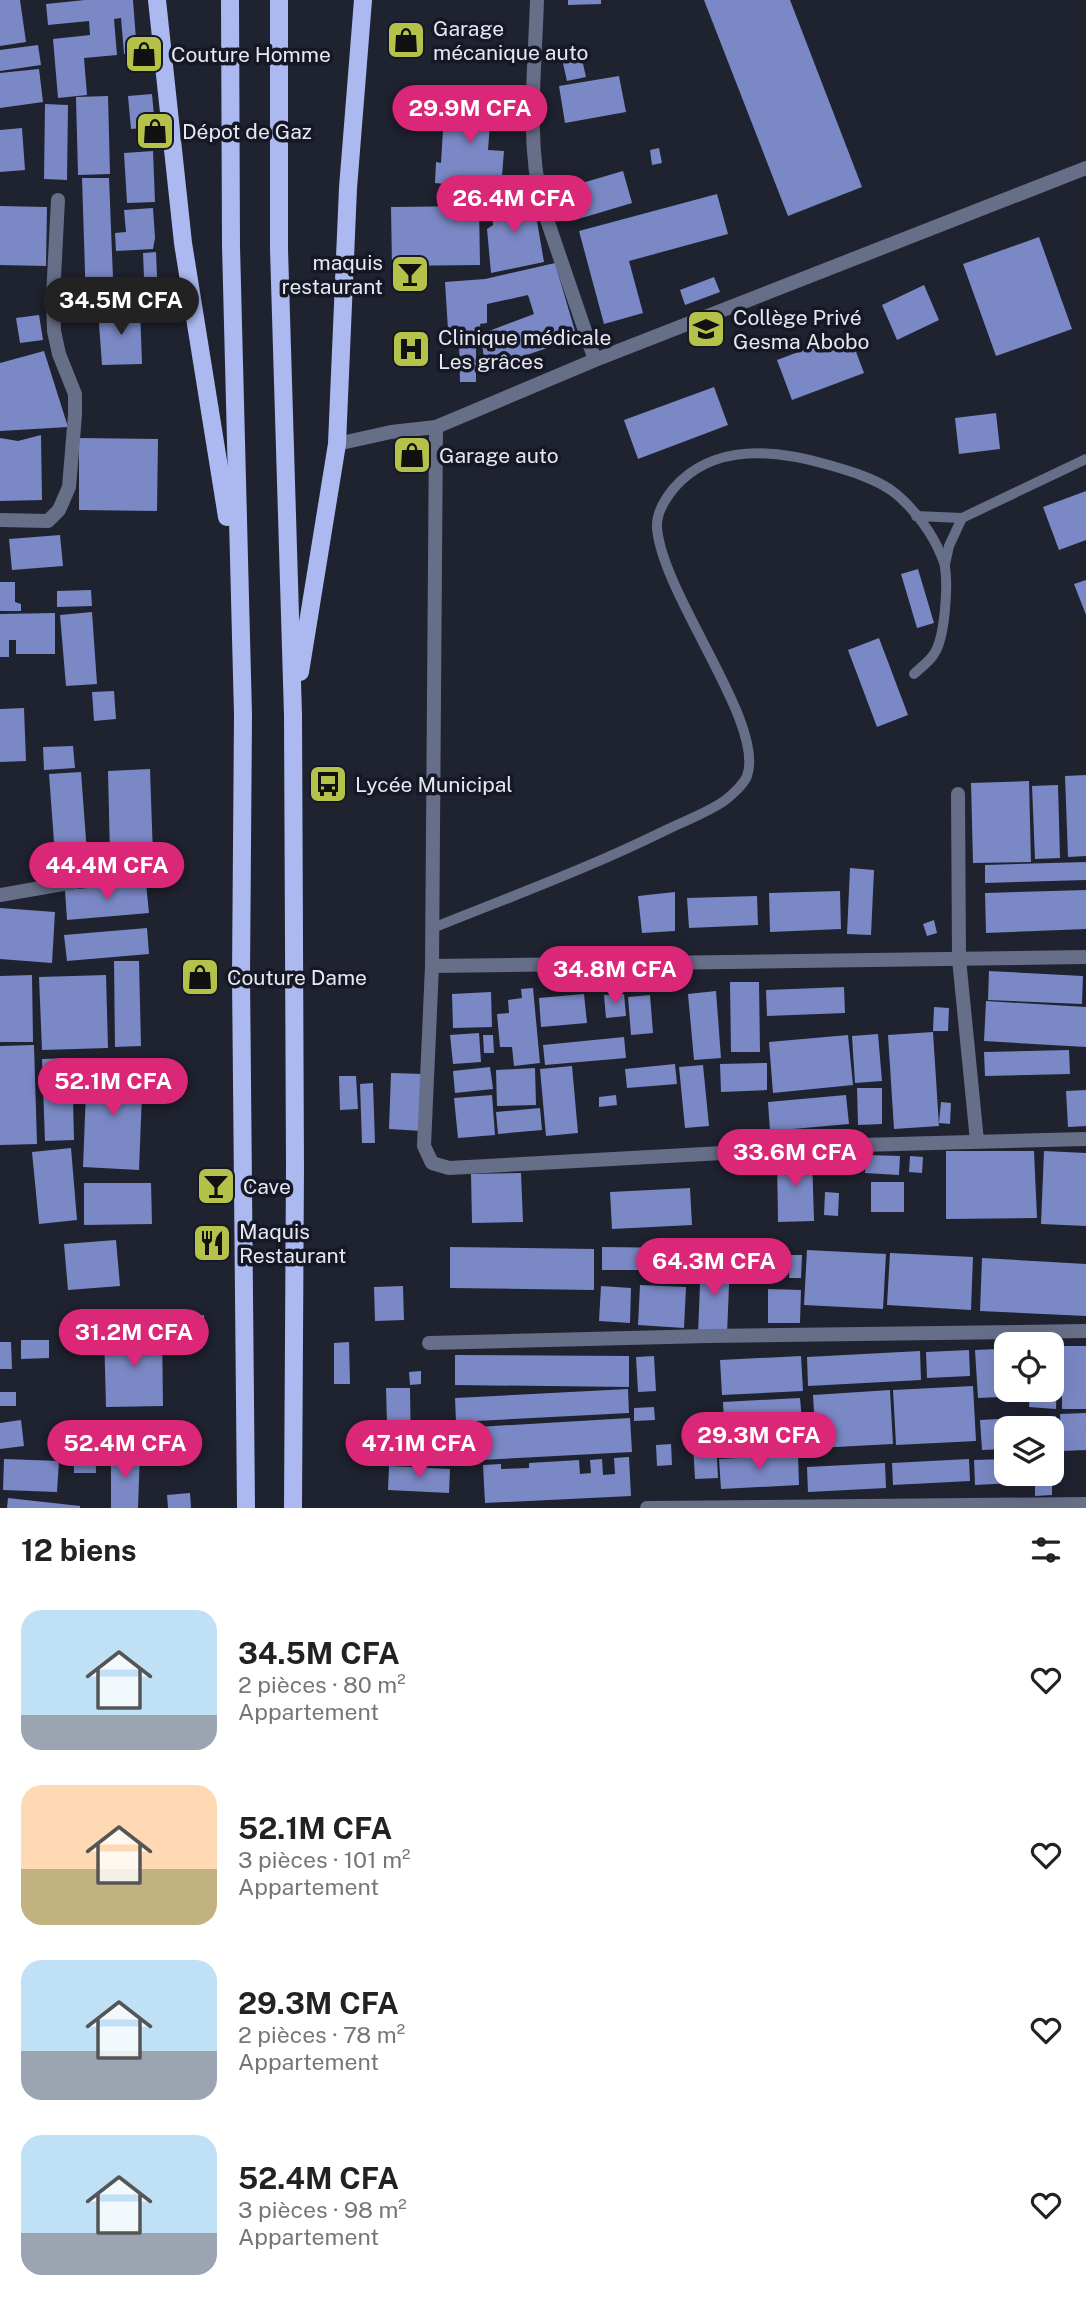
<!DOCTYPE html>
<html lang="fr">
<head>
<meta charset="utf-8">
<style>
  :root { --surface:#fff; --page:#f6f6f6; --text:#222; --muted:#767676; --accent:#db2777 }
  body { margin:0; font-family:"Public Sans",sans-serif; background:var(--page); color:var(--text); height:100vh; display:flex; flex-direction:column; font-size:26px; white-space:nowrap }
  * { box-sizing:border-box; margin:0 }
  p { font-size:23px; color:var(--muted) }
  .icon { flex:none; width:38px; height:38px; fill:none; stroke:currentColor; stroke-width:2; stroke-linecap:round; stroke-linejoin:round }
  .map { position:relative; height:1508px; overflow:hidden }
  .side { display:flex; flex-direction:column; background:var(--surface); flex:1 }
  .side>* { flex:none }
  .fabs { position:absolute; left:994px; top:1332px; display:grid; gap:14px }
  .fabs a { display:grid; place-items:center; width:70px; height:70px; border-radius:14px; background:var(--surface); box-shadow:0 7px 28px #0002; font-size:35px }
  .price { position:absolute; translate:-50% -60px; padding:0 16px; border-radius:24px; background:var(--accent); color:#fff; font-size:23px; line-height:46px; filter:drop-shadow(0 2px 4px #0008) }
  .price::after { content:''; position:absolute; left:50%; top:42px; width:21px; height:16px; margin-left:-10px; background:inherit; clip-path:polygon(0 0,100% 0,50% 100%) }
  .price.active { background:#222; color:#fff }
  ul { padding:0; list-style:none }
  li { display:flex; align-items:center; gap:21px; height:175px; padding:0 21px }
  li span { display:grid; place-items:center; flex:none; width:196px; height:140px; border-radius:21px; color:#555 }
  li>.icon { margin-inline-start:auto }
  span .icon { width:84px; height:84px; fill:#fffc; stroke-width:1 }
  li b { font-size:30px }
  h2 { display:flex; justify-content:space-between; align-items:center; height:84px; padding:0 21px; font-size:30px }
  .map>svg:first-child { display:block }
</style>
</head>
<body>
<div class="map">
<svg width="1086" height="1508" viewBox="0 0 1086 1508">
  <rect width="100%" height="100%" fill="#1f222f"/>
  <g fill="#7a88c5">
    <polygon points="0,0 20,0 26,42 0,46"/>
    <polygon points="85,0 133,0 137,53 124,54 121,18 114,19 117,55 84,58 87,95 58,98 53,39 90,35 89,21 48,25 46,4"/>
    <polygon points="568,0 601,0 601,4 568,5"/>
    <polygon points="704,0 790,0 862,187 788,216"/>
    <polygon points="38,45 41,65 0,71 0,50"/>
    <polygon points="581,55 586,77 567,81 562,59"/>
    <polygon points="39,69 43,102 0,108 0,73"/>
    <polygon points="619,76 626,112 565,123 559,86"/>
    <polygon points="152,94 155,127 131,129 128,96"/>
    <polygon points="108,96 110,174 78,175 76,97"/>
    <polygon points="445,96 510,99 508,125 490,124 488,150 504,151 502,176 487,175 486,197 445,195 445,184 435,183 436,162 441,163"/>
    <polygon points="45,104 68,105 67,180 44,179"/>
    <polygon points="22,128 25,170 0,172 0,130"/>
    <polygon points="659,148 662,163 652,165 650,150"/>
    <polygon points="153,151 155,202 127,203 124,153"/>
    <polygon points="623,171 632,203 575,220 565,188"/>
    <polygon points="82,178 109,178 113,278 144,277 143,253 156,252 158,300 86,303"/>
    <polygon points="717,194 728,234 629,261 643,313 604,324 579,231"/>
    <polygon points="533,198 544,262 491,273 487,229 493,225 491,202"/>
    <polygon points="0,206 47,207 46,266 0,265"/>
    <polygon points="479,206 480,265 392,266 391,207"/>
    <polygon points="153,208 155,238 153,249 116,251 115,233 126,232 124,210"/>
    <polygon points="1039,237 1072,329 996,356 963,264"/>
    <polygon points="555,263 577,338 485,369 481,334 534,314 528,295 487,304 487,323 480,324 481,331 465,333 465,328 448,330 445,282 485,279"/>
    <polygon points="714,277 720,292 685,305 680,290"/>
    <polygon points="924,285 939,320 897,340 882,305"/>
    <polygon points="140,308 142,364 102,365 98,310"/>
    <polygon points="39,315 43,340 20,343 16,318"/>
    <polygon points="849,333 864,373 792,400 777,360"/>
    <polygon points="459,339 476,339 476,382 460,382"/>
    <polygon points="44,351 68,427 0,431 0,363"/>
    <polygon points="714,387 728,425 638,459 624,420"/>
    <polygon points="996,413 1000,449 959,454 955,418"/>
    <polygon points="41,435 42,500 0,501 0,438 18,441"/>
    <polygon points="79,438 158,439 157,511 79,510"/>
    <polygon points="1086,491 1086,540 1059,550 1043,507"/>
    <polygon points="60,535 63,566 12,570 9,539"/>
    <polygon points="918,569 934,623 917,628 901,574"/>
    <polygon points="1086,580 1086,615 1074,584"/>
    <polygon points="0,582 15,582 15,602 21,604 21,611 0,611"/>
    <polygon points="91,590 92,606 57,607 57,591"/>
    <polygon points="92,612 97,684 66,686 60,615"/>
    <polygon points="55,613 55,654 16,654 16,640 9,640 9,657 0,657 0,614"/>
    <polygon points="879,638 908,715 877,727 848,650"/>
    <polygon points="114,691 116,719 94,721 92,692"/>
    <polygon points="24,708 26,761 0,762 0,709"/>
    <polygon points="73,746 75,768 44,770 43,747"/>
    <polygon points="150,769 153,856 110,857 108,771"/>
    <polygon points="81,772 88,867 56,869 49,774"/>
    <polygon points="1086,775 1086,856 1068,857 1065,776"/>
    <polygon points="1029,781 1031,862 973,863 971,783"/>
    <polygon points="1058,785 1060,858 1035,859 1032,786"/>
    <polygon points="1086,862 1086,880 985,883 985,865"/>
    <polygon points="850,868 874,870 871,935 847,934"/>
    <polygon points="146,883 149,913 67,920 65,890"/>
    <polygon points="1086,890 1086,929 986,933 985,893"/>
    <polygon points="840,891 841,929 770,932 769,893"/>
    <polygon points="675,892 675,931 642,933 638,896"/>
    <polygon points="757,896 758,925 689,928 687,898"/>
    <polygon points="0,908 55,912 52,963 0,959"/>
    <polygon points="934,920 937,933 927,936 923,924"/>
    <polygon points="147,928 149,954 67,961 64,935"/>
    <polygon points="114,961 139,961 141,1046 115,1047"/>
    <polygon points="989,971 1083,976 1082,1004 988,1000"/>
    <polygon points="32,975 33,1042 0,1042 0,976"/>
    <polygon points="106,975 108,1048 42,1050 39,977"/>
    <polygon points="730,982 759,982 760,1052 731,1052"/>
    <polygon points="844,987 845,1013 767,1016 766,990"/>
    <polygon points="533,988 540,1063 514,1066 512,1047 500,1047 497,1014 509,1013 508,1000 522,998 521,989"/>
    <polygon points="716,991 721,1058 694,1060 688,994"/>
    <polygon points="491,992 492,1027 453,1028 452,994"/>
    <polygon points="584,994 587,1023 541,1027 539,998"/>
    <polygon points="624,994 626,1016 606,1018 604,995"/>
    <polygon points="650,995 653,1033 631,1035 628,997"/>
    <polygon points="986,1001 1086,1007 1086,1047 984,1041"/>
    <polygon points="934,1007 949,1008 948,1031 933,1031"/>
    <polygon points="933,1032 939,1126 894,1129 888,1035"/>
    <polygon points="479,1033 481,1062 453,1064 450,1035"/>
    <polygon points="878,1034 882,1081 855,1083 852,1036"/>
    <polygon points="483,1035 493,1035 494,1053 484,1053"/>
    <polygon points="848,1035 853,1085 773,1093 769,1042"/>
    <polygon points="624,1037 626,1058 545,1065 543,1045"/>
    <polygon points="34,1045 37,1144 0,1145 0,1046"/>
    <polygon points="1069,1050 1070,1074 985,1076 984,1052"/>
    <polygon points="72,1058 74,1140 45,1141 42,1059"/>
    <polygon points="767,1063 767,1090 721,1092 720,1064"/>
    <polygon points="675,1064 677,1084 627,1088 625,1069"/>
    <polygon points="87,1065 143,1068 139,1170 83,1167"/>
    <polygon points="703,1065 709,1126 685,1128 679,1067"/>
    <polygon points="572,1066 578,1133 546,1136 540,1069"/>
    <polygon points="490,1067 493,1089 455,1093 453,1071"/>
    <polygon points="535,1068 536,1105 497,1106 496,1070"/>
    <polygon points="391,1073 424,1074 422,1131 389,1129"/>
    <polygon points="339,1076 356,1076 358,1109 340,1110"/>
    <polygon points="373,1083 375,1143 362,1143 360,1084"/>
    <polygon points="857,1088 882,1088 882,1124 858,1125"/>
    <polygon points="1086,1090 1086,1126 1068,1127 1066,1091"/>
    <polygon points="492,1095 495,1135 458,1138 454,1098"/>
    <polygon points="616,1095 617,1105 599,1107 599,1097"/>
    <polygon points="846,1095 849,1124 770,1131 768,1102"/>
    <polygon points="941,1102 951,1103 950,1124 939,1123"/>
    <polygon points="540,1108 542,1130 498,1134 496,1112"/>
    <polygon points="71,1148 77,1220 39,1224 32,1152"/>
    <polygon points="946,1151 1034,1151 1037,1218 946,1219"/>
    <polygon points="1044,1151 1086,1153 1086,1226 1041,1224"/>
    <polygon points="866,1155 900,1156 899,1175 865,1173"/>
    <polygon points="777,1156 812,1156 814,1221 778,1222"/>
    <polygon points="910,1156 923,1157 922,1173 909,1172"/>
    <polygon points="521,1173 523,1222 472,1223 471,1174"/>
    <rect x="871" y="1182" width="33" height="30"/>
    <polygon points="84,1183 151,1183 152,1224 84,1225"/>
    <polygon points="690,1188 692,1225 612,1229 610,1192"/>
    <polygon points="825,1192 839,1193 838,1216 824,1215"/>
    <polygon points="116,1240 120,1286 68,1290 64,1244"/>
    <polygon points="450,1247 594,1249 594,1290 450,1288"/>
    <polygon points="602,1247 682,1248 682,1270 602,1270"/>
    <polygon points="807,1250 886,1254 883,1309 804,1305"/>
    <polygon points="890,1253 973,1257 971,1310 887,1305"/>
    <polygon points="790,1255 802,1255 801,1278 789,1278"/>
    <polygon points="982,1258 1086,1264 1086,1316 980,1311"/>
    <polygon points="701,1260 730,1261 727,1335 698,1334"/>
    <polygon points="640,1285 686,1287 684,1328 638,1325"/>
    <polygon points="403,1286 404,1320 375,1321 374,1287"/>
    <polygon points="601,1286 631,1288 630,1323 599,1321"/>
    <polygon points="768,1289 801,1290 800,1323 768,1323"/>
    <polygon points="204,1315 205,1332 185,1334 183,1317"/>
    <polygon points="162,1331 163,1406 106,1407 104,1332"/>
    <polygon points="21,1340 49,1340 49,1358 21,1359"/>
    <polygon points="0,1342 11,1342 12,1369 0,1369"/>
    <polygon points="349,1342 350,1384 334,1384 334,1343"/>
    <rect x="1062" y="1346" width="24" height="63"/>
    <polygon points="1052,1347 1058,1347 1056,1409 1029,1407 1030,1390 1052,1390"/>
    <polygon points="997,1349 1000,1397 978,1398 975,1350"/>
    <polygon points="969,1350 970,1376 927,1378 926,1352"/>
    <polygon points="920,1351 921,1380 808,1386 807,1357"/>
    <polygon points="455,1355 629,1356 629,1387 455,1385"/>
    <polygon points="654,1356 656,1391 638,1392 636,1357"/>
    <polygon points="801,1356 803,1391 722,1395 720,1360"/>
    <polygon points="421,1371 421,1384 410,1385 409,1372"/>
    <polygon points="973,1386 976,1441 896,1445 893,1390"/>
    <polygon points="386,1388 410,1388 411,1459 388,1460"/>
    <polygon points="628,1389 629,1413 456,1422 455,1398"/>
    <polygon points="890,1390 893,1444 816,1448 813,1395"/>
    <rect x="0" y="1392" width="16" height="14"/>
    <polygon points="800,1398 802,1421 724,1425 723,1402"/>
    <polygon points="654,1407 655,1420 634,1421 634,1408"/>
    <polygon points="1086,1413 1086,1450 1062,1451 1060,1414"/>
    <polygon points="1056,1416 1058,1446 1052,1446 1052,1428 1006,1428 1006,1449 982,1450 980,1420"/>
    <polygon points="630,1418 632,1452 463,1461 461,1428"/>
    <polygon points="21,1420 24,1446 0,1449 0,1423"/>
    <polygon points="715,1424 718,1478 695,1479 692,1425"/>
    <polygon points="790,1425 791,1446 723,1449 722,1429"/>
    <polygon points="95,1432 96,1473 74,1473 73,1433"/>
    <polygon points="671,1444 672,1465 657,1466 656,1445"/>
    <polygon points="140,1452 138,1508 111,1508 111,1454"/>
    <polygon points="798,1455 799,1485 721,1489 719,1459"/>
    <polygon points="1052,1456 1060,1456 1061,1482 1052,1483 1052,1495 1035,1496 1035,1482 975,1485 974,1460 1006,1459 1006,1474 1052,1474"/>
    <polygon points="629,1457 631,1496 485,1503 483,1465 501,1464 501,1469 529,1468 529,1463 579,1460 580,1474 591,1473 590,1460 602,1459 603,1475 615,1474 614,1458"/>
    <polygon points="4,1459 59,1461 57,1492 3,1490"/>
    <polygon points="969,1459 970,1481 893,1485 892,1463"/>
    <polygon points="885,1463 886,1488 808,1492 807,1467"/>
    <polygon points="389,1466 450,1469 449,1493 388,1490"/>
    <polygon points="190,1493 191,1508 168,1508 167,1495"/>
    <polygon points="8,1498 80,1506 80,1508 7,1508"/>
  </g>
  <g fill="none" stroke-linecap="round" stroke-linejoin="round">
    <g stroke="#676e88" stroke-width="10">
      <polyline points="916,516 962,518 1086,459"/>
      <polyline points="945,564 949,546 962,518"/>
      <path d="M433 928C510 897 589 868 664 831 684 821 707 813 724 801 731 796 744 784 747 776 766 724 663 597 657 528 656 514 665 499 674 488 714 442 776 450 829 465 850 471 873 478 891 490 909 503 927 526 937 546 940 553 944 560 945 567 948 587 945 638 934 654 929 662 920 668 914 674"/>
    </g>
    <g stroke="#676e88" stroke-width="14">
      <path d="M537 0C535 68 526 139 542 205L595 360"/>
      <polyline points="436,427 432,966 424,1146 432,1163 449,1168 759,1151 786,1147 1086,1139"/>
      <polyline points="337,444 391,432 436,427 595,360 1086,168"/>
      <polyline points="0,520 48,521 59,510 69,487 75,415 75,394 59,354 54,331 53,297 58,200"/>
      <polyline points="958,794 959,959 977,1141"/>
      <polyline points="0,895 143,870"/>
      <polyline points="432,966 1086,957"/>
      <polyline points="429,1343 708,1336 1086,1331"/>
      <polyline points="647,1508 1086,1504"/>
    </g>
    <g stroke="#abb9f0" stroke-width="18">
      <polyline points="157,0 183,243 227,517"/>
      <polyline points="230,0 231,246 243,715 241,976 246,1508"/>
      <polyline points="279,0 279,249 293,715 295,1167 293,1508"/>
      <polyline points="300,672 337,444 348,188 363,0"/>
    </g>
  </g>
  <defs>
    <symbol id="shop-square" viewBox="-11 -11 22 22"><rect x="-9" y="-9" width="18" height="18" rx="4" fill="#b5c24a" stroke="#161925"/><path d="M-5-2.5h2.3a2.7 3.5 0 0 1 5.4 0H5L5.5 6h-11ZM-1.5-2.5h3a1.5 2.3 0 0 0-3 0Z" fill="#111"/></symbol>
    <symbol id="bar-square" viewBox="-11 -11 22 22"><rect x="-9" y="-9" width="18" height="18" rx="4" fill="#b5c24a" stroke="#161925"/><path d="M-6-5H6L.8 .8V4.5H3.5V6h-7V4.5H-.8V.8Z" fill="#111"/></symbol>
    <symbol id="school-square" viewBox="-11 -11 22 22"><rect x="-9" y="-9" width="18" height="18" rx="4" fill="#b5c24a" stroke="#161925"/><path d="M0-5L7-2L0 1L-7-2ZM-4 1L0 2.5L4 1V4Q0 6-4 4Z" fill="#111"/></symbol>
    <symbol id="hospital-square" viewBox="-11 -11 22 22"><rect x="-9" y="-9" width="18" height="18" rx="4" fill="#b5c24a" stroke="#161925"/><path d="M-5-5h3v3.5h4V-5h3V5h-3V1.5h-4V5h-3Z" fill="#111"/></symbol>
    <symbol id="bus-square" viewBox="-11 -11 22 22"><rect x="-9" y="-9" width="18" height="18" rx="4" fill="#b5c24a" stroke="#161925"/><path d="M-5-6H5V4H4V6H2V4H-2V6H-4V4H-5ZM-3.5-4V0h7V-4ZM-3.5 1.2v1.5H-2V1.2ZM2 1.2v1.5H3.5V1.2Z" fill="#111"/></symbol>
    <symbol id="restaurant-square" viewBox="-11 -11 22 22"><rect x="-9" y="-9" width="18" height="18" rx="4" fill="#b5c24a" stroke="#161925"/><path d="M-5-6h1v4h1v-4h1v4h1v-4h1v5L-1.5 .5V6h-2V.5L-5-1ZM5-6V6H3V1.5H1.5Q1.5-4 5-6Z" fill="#111"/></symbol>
  </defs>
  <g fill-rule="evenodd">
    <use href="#shop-square" x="384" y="18" width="44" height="44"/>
    <use href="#shop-square" x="122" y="32" width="44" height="44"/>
    <use href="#shop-square" x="133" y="109" width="44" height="44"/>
    <use href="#bar-square" x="388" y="252" width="44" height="44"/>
    <use href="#school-square" x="684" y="307" width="44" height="44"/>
    <use href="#hospital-square" x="389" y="327" width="44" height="44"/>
    <use href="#shop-square" x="390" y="433" width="44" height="44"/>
    <use href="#bus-square" x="306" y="762" width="44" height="44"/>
    <use href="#shop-square" x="178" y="955" width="44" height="44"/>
    <use href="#bar-square" x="194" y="1164" width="44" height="44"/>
    <use href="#restaurant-square" x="190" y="1221" width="44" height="44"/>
  </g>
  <g text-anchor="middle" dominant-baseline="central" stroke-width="7" stroke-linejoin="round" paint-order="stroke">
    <g font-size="21" fill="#e6e8f1" stroke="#161925" text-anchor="start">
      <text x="433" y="28">Garage<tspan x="433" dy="24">mécanique auto</tspan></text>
      <text x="171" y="54">Couture Homme</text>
      <text x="182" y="131">Dépot de Gaz</text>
      <text x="383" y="262" text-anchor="end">maquis<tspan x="383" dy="24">restaurant</tspan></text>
      <text x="733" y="317">Collège Privé<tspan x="733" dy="24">Gesma Abobo</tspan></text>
      <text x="438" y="337">Clinique médicale<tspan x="438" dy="24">Les grâces</tspan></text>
      <text x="439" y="455">Garage auto</text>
      <text x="355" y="784">Lycée Municipal</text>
      <text x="227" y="977">Couture Dame</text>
      <text x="243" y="1186">Cave</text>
      <text x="239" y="1231">Maquis<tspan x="239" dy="24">Restaurant</tspan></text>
    </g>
  </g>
</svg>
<div class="fabs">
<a><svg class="icon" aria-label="locate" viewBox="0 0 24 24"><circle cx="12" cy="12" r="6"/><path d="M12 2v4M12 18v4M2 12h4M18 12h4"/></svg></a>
<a><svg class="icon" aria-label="layers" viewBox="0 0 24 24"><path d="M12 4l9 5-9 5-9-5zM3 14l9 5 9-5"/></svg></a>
</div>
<b class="price" style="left:470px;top:145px">29.9M CFA</b>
<b class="price" style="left:514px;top:235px">26.4M CFA</b>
<b class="price active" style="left:121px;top:337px">34.5M CFA</b>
<b class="price" style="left:107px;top:902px">44.4M CFA</b>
<b class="price" style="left:615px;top:1006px">34.8M CFA</b>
<b class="price" style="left:113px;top:1118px">52.1M CFA</b>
<b class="price" style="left:795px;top:1189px">33.6M CFA</b>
<b class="price" style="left:714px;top:1298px">64.3M CFA</b>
<b class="price" style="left:134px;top:1369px">31.2M CFA</b>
<b class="price" style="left:759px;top:1472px">29.3M CFA</b>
<b class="price" style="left:125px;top:1480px">52.4M CFA</b>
<b class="price" style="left:419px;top:1480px">47.1M CFA</b>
</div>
<section class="side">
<h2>12 biens<svg class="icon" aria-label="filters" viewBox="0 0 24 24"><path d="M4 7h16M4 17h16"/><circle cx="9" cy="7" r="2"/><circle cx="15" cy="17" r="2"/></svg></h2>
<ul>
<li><span style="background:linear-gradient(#bfe0f5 75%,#9aa5b1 0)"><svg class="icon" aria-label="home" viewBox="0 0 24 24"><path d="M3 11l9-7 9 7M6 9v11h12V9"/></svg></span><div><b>34.5M CFA</b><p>2 pièces · 80 m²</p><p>Appartement</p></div><svg class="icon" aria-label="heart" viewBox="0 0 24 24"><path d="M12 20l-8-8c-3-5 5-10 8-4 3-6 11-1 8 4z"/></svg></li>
<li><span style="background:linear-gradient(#ffd9b3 60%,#c2b280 0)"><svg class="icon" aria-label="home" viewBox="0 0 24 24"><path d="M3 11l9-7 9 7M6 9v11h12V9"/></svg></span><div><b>52.1M CFA</b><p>3 pièces · 101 m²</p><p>Appartement</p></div><svg class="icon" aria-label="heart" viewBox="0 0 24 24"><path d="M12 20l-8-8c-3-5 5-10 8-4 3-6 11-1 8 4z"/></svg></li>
<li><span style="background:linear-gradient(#bfe0f5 65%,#9aa5b1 0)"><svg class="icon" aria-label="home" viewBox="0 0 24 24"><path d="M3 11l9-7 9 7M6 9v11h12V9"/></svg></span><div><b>29.3M CFA</b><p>2 pièces · 78 m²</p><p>Appartement</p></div><svg class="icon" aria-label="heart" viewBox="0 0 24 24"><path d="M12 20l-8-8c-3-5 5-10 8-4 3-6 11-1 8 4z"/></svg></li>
<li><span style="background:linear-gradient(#bfe0f5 70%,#9aa5b1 0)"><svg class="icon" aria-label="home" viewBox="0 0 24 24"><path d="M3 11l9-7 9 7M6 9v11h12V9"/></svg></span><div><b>52.4M CFA</b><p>3 pièces · 98 m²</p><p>Appartement</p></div><svg class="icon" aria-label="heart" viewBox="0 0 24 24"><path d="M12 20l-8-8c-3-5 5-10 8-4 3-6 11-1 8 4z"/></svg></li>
</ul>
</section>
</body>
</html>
